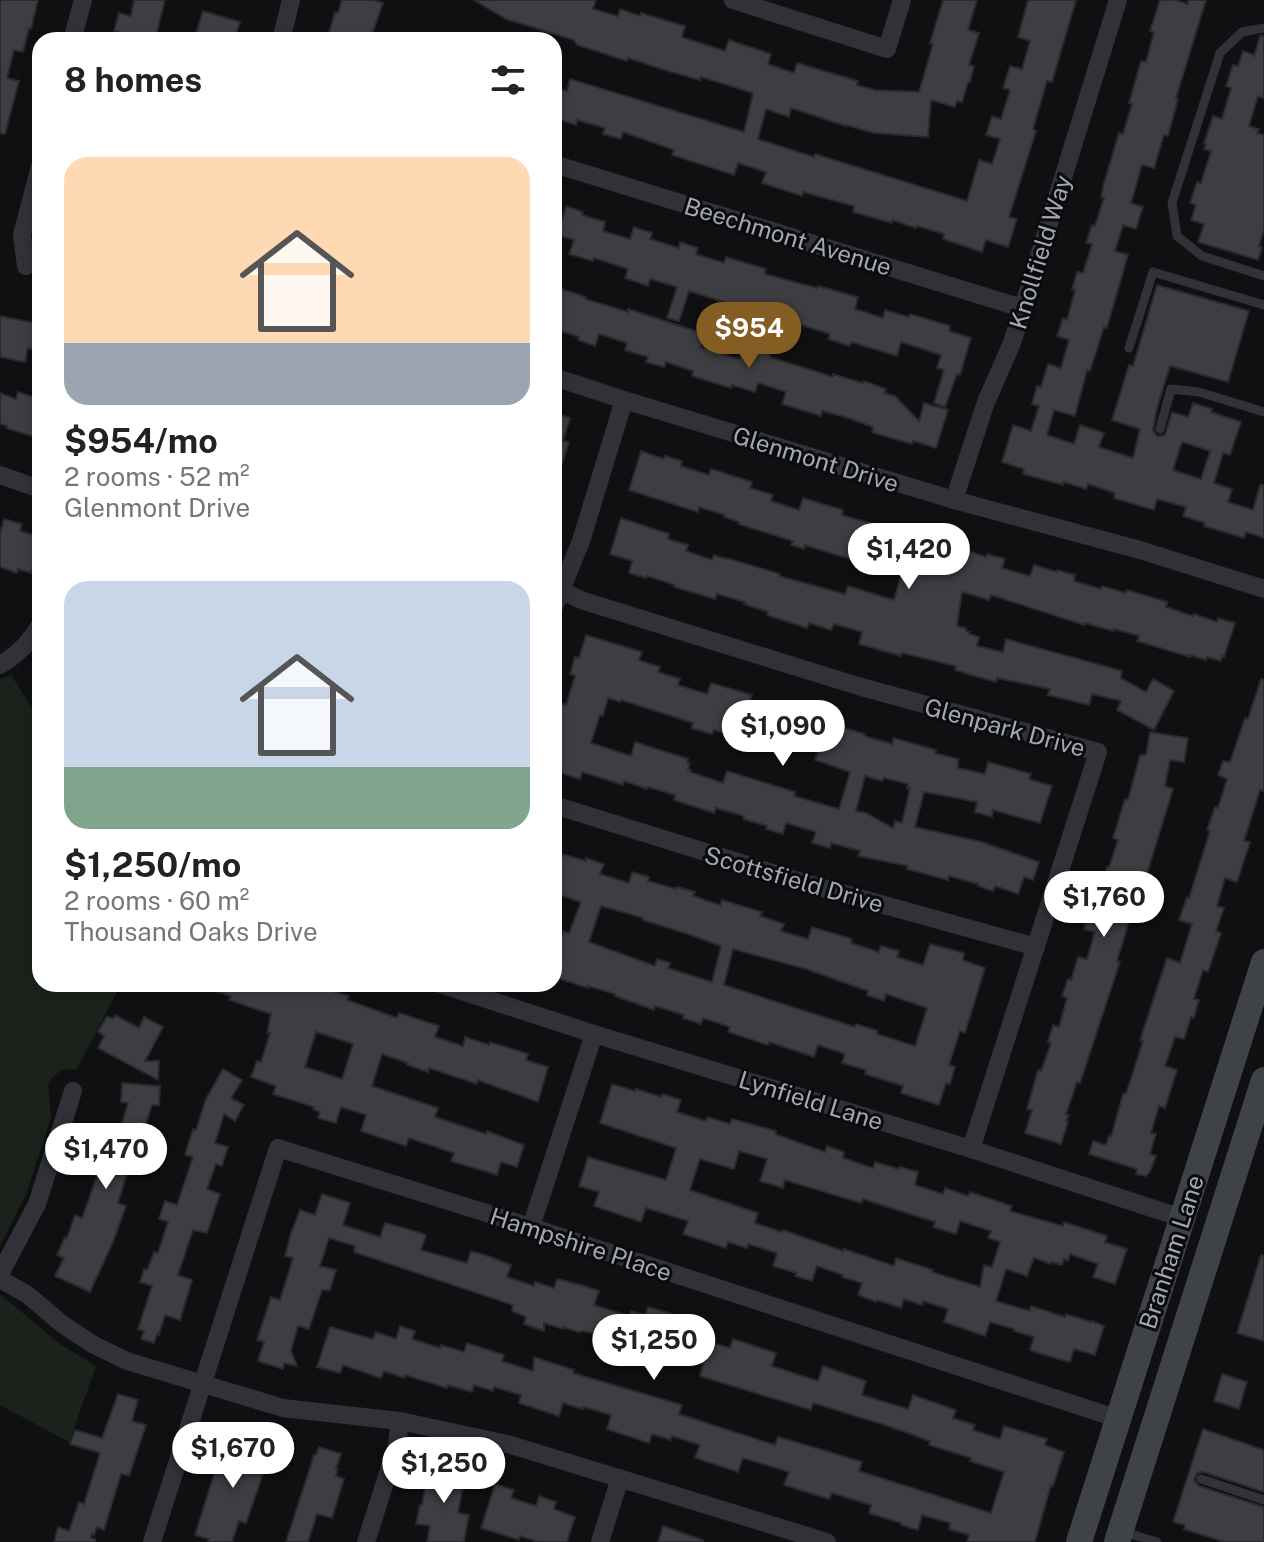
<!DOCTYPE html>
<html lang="en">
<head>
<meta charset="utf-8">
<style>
  :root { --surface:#fff; --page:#f6f6f6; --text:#222; --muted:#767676; --accent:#835d21 }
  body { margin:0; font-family:"Public Sans",sans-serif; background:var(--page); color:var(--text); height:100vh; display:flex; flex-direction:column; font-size:30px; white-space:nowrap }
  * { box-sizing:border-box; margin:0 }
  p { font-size:26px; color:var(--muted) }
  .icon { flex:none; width:44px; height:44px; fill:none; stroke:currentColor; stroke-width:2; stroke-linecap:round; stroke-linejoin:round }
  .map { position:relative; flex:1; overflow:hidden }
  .panel { position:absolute; left:32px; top:32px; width:530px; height:960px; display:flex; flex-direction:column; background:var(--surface); border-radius:24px; box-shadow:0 4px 12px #0003 }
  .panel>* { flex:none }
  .price { position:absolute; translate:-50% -68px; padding:0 18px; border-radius:28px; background:#fff; color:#222; font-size:26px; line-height:52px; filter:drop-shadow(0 2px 4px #0008) }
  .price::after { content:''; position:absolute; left:50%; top:48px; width:24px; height:18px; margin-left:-12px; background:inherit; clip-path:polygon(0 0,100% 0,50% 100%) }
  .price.active { background:var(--accent); color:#fff }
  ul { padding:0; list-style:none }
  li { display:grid; align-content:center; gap:16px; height:424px; padding:0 32px }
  li span { display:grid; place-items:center; height:248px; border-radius:24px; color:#555 }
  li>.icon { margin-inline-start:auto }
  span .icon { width:144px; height:144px; fill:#fffc; stroke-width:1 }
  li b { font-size:34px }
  h2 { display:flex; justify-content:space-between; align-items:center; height:96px; padding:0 32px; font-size:34px }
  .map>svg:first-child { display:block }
</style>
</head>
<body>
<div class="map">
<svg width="1264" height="1542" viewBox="0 0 1264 1542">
  <rect width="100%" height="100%" fill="#101012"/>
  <g fill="#1b221b">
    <polygon points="11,675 40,720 40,984 121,984 77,1069 61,1070 51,1079 48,1084 51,1118 27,1192 0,1246 0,679"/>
    <polygon points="0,1294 60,1344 96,1366 69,1442 0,1405"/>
  </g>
  <g fill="#3c3e42" stroke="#2a2a2e" stroke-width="2" fill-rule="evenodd">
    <polygon points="0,0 38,0 31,29 29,28 23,52 14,50 7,78 19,81 5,134 0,133"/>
    <polygon points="134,0 165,0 155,40 118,40 119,32 114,31 119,13 131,16"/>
    <polygon points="342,0 373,0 383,3 370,40 327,40 335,12 338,13"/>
    <polygon points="474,0 596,0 593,9 618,16 620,9 640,16 641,13 685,26 682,37 725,51 729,40 771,54 768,64 794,73 797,63 858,81 857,85 875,90 919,92 933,44 930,43 943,0 977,0 968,30 979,33 969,65 974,66 970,82 968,82 962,102 957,101 955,107 931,100 928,137 874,133 846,125 846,126 791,108 789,117 766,109 758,139 814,157 815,154 967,201 979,160 992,164 1000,139 986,135 992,116 1001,119 1010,90 1003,88 1010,66 1022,69 1030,41 1018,37 1028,0 1076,0 1052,82 1047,81 1033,129 1036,131 1009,217 1017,219 1008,247 986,240 982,252 943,239 944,234 917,226 916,228 892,220 892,223 853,212 854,206 803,192 802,196 762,183 766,172 738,163 734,175 672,155 674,150 623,132 621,139 603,134 605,128 577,120 576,125 554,118 554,87 567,91 570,79 744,132 753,93 701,77 700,80 668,71 628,58 627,61 577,45 574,40 506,19"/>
    <path d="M1160 0H1175L1188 4V0H1206L1176 98 1178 99 1168 136 1164 135 1154 168 1142 165 1131 203 1143 207 1136 229 1123 225 1115 251 1128 255 1107 328 1104 327 1090 371 1087 370 1075 416 1054 410 1047 435 1074 444 1080 425 1104 433 1099 447 1133 458 1140 429 1112 420 1129 365 1133 366 1157 285 1249 311 1228 382 1170 366 1157 408 1153 430 1157 436 1165 435 1172 412 1188 417 1193 403 1212 409 1211 412 1241 422 1230 455 1223 453 1214 483 1232 489 1228 502 1253 510 1260 485H1264V538L1246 532 1244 538 1204 526 1205 523 1183 516 1186 507 1157 499 1154 510 1114 498 1115 493 1088 484 1086 489 1064 482 1063 485 1023 474 1024 469 1002 462 1013 425 1031 431 1039 406 1032 404 1037 386 1041 387 1048 364 1061 368 1069 340 1057 336 1063 318 1067 320 1075 290 1072 289 1077 272 1083 273 1092 244 1086 243 1092 225 1095 226 1104 198 1101 197 1104 183 1119 133 1123 134 1132 104 1129 103 1141 61 1146 62 1154 32 1150 31ZM1182 442 1210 451 1201 479 1173 470Z"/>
    <polygon points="203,11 240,22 234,40 194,40"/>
    <polygon points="1260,36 1264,36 1264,98 1258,96 1249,126 1259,129 1257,133 1264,135 1264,229 1259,246 1262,247 1258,260 1198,242 1204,224 1191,220 1196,205 1190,203 1197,182 1201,183 1211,151 1204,149 1206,144 1204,143 1213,116 1222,119 1231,88 1226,86 1233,65 1238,66 1243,51 1252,54 1254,56"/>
    <polygon points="566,206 583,212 582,215 605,222 603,231 630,239 634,227 652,233 650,239 679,248 680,242 698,248 696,254 724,263 726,257 766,269 765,274 817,288 818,286 858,297 855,309 883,318 885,310 909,317 910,314 950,326 949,331 971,338 960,375 957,374 945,407 934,403 944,370 937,368 941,355 901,342 897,356 851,342 850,346 828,339 830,334 778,318 776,327 734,315 736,306 689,291 679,321 667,318 677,287 650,279 648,286 625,278 628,269 594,258 593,261 569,254 574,240 557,235"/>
    <polygon points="562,289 586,297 585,299 628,312 628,309 705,334 701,347 739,359 743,346 770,354 770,357 833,377 833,374 863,383 864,381 886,389 884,393 895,396 919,421 924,403 948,410 936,448 913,441 912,444 884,436 872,432 873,427 845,417 822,411 821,416 782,404 786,392 758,383 755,392 732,385 731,388 692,376 693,371 666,362 664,367 646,362 648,357 625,350 627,343 599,334 595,346 578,340 579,337 560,331 561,328 554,325 554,302 558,303"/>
    <polygon points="0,316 40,324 40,351 28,348 25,362 0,357"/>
    <polygon points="18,392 40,399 40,439 6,428 7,426 0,424 0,393 16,399"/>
    <polygon points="554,413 570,418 563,441 569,442 557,479 554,479"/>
    <polygon points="641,451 664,459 665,456 682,461 681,466 709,475 711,469 752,482 750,488 773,495 771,501 799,510 803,498 843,510 842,515 893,530 894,526 935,539 933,544 962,554 963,549 986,557 987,554 1005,559 1002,568 1030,576 1034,565 1057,572 1057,570 1075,575 1074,581 1101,589 1102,586 1126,593 1127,590 1167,602 1166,607 1193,616 1194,614 1217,622 1218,618 1235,623 1224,657 1222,656 1221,661 1207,657 1206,660 1190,655 1190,657 1137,641 1139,636 1114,629 1113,631 1085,623 1084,625 991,595 989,600 962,592 957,626 966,628 966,631 970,632 969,634 979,637 977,646 1003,652 1006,639 1122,671 1121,678 1146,692 1153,679 1174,691 1154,730 1117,710 1121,701 1092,694 1089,705 1048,695 1050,689 997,678 996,682 978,677 955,670 956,666 902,653 901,656 859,644 862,632 834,624 831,630 809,623 807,628 767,615 768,612 744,604 745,602 717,594 715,599 674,587 675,585 647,576 646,578 629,573 632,561 610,554 621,518 669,534 668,539 688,545 686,551 712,560 714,555 727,559 727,558 780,574 779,576 845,594 848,586 894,600 901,575 805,545 804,549 791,545 793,541 738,524 739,522 724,517 725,515 699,507 698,512 629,490"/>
    <polygon points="4,519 22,524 20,531 40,537 40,546 31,573 18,569 17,573 0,567 0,534"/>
    <path d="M586 635 642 652 639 660 660 667 658 672 680 679 678 685 707 694 711 683 752 695 750 700 773 706V708L800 716 802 711 843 724 842 727 865 734 864 736 892 744 894 738 936 750 935 753 958 759V768L985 774 988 762 1031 774 1029 779 1052 786 1040 823 993 810 992 817 975 812 977 802 924 792 915 827 982 842 1039 862 1033 880 1024 877 1018 894 995 886 993 891 978 886V884L949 876 948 880 907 869 908 866 858 856 860 851 831 843 830 848 812 843 816 832 786 823 783 834 766 829 767 826 743 819 744 816 716 808 714 813 674 800 675 795 648 787 647 789 624 781 623 785 582 772 580 779 554 771 560 748 554 746V726L561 703 566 705 575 676 570 674 575 657 579 658ZM608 698 620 702 621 700 693 723 691 728 712 734 714 730 790 753 793 742 819 748 815 760 850 772 839 809 794 796 795 792 727 771 723 783 690 772 691 770 688 769 690 763 687 762 688 759 635 742 631 756 591 743 600 715 603 716ZM865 776 882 781 884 778 908 784 907 788H910L902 823 895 821 893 828 866 813 856 811Z"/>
    <polygon points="1261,679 1264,680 1264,791 1260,790 1244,841 1250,842 1237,882 1225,878 1217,906 1224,908 1216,931 1221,933 1208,972 1203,970 1194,999 1199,1000 1194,1018 1191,1017 1184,1039 1175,1037 1165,1066 1177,1070 1165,1108 1159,1106 1151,1133 1156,1134 1150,1154 1156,1156 1150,1172 1146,1176 1136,1174 1137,1169 1089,1154 1093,1141 1106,1145 1109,1136 1111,1137 1123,1094 1126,1094 1143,1041 1140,1040 1167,958 1180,963 1192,924 1179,920 1187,897 1189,898 1210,831 1207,830 1215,807 1218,808 1227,779 1218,775 1223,761 1230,762 1245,718 1248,719"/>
    <polygon points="1150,732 1188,738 1184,762 1170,760 1165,786 1173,789 1138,903 1135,902 1117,961 1120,962 1080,1083 1077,1082 1066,1114 1069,1115 1066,1121 1068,1122 1061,1144 1025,1133 1032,1110 1027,1109 1038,1070 1041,1071 1051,1043 1048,1042 1053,1025 1059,1027 1067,998 1062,996 1068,979 1071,980 1078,957 1087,959 1095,932 1084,929 1096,889 1100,890 1107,867 1109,867 1118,840 1113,838 1125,799 1128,800 1140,755 1146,755"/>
    <path d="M554 853 562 856V854L586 861V858L604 864 600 874 629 883 632 872 649 877 648 881 676 889 677 887 695 892 693 896 720 905 722 900 762 912 760 916 784 924 781 931 808 939 812 927 852 939 851 943 879 952 881 946 899 951 897 957 923 965 930 944 964 953 963 960 985 968 965 1033 960 1031 949 1065 955 1067 950 1084 946 1083 939 1105 901 1093 903 1086 865 1074 866 1070 842 1063 845 1054 818 1045 814 1057 769 1042 768 1045 728 1032 730 1027 703 1018 701 1024 683 1018 684 1015 655 1006 654 1010 615 996V994L588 986V988L554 977V931L562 934 563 931 569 933 581 902 554 893ZM601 906 643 918 642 920 685 933 721 946 712 982 668 968 670 963 657 959 655 966 589 942ZM733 949 806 969 868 991 867 995 884 1001 886 994 927 1008 915 1046 877 1034 878 1031 856 1024 855 1027 724 985Z"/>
    <path d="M203 984H292L307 989 309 984 349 996 347 1000 397 1018 399 1013 439 1026 435 1037 463 1046 465 1037 489 1045 490 1042 528 1054 526 1060 548 1067 538 1102 478 1080 477 1084 429 1068 428 1072 407 1065 408 1063 382 1054 372 1086 438 1108 435 1117 486 1134 487 1131 524 1145 517 1167 501 1162 497 1175 451 1161 454 1153 409 1138 406 1146 361 1131 366 1115 341 1107 336 1123 318 1118 320 1112 313 1109 314 1107 273 1094 276 1086 251 1077 257 1061 261 1062 270 1033H267L271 1014 229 1000 231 996 202 987ZM316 1032 353 1044 342 1079 305 1067Z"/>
    <polygon points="115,1015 139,1028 144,1017 163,1027 145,1061 159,1061 158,1080 98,1048 104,1036 98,1032 107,1016 113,1019"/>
    <polygon points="223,1069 242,1080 231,1098 244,1105 235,1121 224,1114 215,1143 228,1147 222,1166 216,1164 207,1189 220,1194 207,1233 193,1230 178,1275 192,1280 180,1320 165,1315 159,1335 157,1334 154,1343 141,1339 144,1331 138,1329 152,1286 140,1282 144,1269 147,1270 154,1252 158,1253 168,1222 159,1219 165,1201 177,1205 193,1157 185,1155 193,1129 196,1130 206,1099"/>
    <polygon points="122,1083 160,1086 159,1105 152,1105 139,1145 141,1146 135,1158 132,1157 118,1203 126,1206 113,1242 90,1292 55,1276 64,1258 57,1255 65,1237 67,1238 75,1215 82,1218 97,1176 89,1173 89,1169 94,1151 98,1152 105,1129 119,1133 128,1103 121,1102"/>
    <path d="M612 1084 635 1091 636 1089 661 1097 662 1094 681 1100 677 1112 706 1121 708 1117 730 1124 732 1119 776 1131 775 1134 825 1152 827 1146 844 1152 843 1158 873 1168 875 1162 899 1169 900 1167 918 1172 915 1185 943 1194 945 1188 968 1196 970 1192 1012 1206 1010 1211 1063 1226 1064 1222 1107 1236 1105 1242 1127 1249 1115 1284 1093 1277 1098 1264 1070 1254 1068 1261 1064 1259 1062 1265 1052 1262 1051 1264 1034 1258 1027 1276 1006 1269 996 1301 1030 1311 1031 1306 1065 1317 1066 1314 1091 1322 1092 1321 1104 1326 1095 1355 1074 1349 1070 1362 1048 1356 1030 1350 1034 1337 1014 1331V1329L990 1322 985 1336 944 1322 948 1309 923 1301 922 1305 904 1299 901 1308 877 1300 876 1302 858 1295 862 1283 842 1277 843 1275 817 1266 812 1281 795 1276 796 1273 773 1266 777 1253 748 1244 747 1248 728 1242 726 1248 683 1234 688 1221 646 1208 641 1222 594 1206 599 1192 579 1186 588 1157 666 1180 676 1148 600 1123ZM739 1151 767 1159 760 1181 783 1188 785 1180 861 1203 863 1199 935 1222 933 1227 956 1234 960 1221 991 1231 988 1238 1000 1242 992 1267 984 1265 980 1287 932 1272 933 1270 896 1258 894 1266 844 1249 843 1251 783 1230 782 1232 755 1223 758 1213 690 1190 700 1159 734 1169Z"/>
    <polygon points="322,1194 350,1203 343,1225 380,1237 385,1223 408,1229 426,1235 421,1250 467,1263 471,1251 488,1256 511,1265 507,1277 534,1286 535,1282 554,1288 557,1279 581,1285 599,1291 594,1305 629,1316 631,1311 645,1315 648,1307 669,1313 692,1322 687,1335 730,1348 733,1339 776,1353 772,1366 818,1381 823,1366 866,1381 862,1395 908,1409 913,1395 956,1410 953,1418 975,1425 973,1430 1000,1439 1004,1426 1047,1439 1045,1445 1064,1452 1053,1486 1051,1485 1035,1542 967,1542 969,1535 949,1529 950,1523 922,1515 918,1530 901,1525 901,1523 869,1513 871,1505 832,1493 829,1499 784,1485 789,1472 743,1458 738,1472 695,1458 700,1445 672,1436 671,1440 652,1434 649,1443 607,1429 611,1415 584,1407 583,1409 563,1403 559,1416 519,1403 521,1395 494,1387 493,1391 474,1385 472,1392 448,1385 447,1388 405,1375 404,1378 384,1371 381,1378 343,1365 340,1373 317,1367 330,1327 373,1339 376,1332 396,1339 400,1326 415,1331 412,1339 440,1348 441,1345 464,1352 467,1343 504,1355 502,1361 533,1371 534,1357 574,1370 573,1373 682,1405 679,1414 775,1445 778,1437 823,1450 862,1462 859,1471 991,1513 1004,1472 970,1461 971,1458 929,1445 930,1441 882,1424 813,1403 811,1410 700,1376 703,1364 653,1347 650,1347 649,1350 584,1331 578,1332 563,1327 563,1329 544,1323 544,1331 524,1324 526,1317 512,1311 513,1305 354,1252 355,1246 329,1238 320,1266 336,1270 330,1290 322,1290 309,1329 298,1326 291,1351 297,1366 284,1363 283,1369 258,1361 264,1342 257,1340 271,1297 280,1300 293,1258 285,1256 291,1233 300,1210 315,1215"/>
    <polygon points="1261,1255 1264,1256 1264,1341 1237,1333"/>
    <polygon points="1222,1374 1247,1382 1239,1409 1214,1401"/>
    <polygon points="118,1394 138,1400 132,1421 146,1425 129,1476 121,1474 104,1530 97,1527 94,1535 92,1534 91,1538 95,1539 95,1542 54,1542 58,1527 69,1531 79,1502 84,1504 100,1453 70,1444 75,1430 102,1438"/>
    <polygon points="1203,1429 1264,1450 1264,1492 1203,1472 1197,1473 1194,1480 1199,1486 1264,1507 1264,1542 1224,1542 1184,1529 1185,1525 1173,1522"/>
    <polygon points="244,1435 272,1443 261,1480 246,1523 239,1521 232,1542 208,1542 209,1539 195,1535 222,1449 238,1454"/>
    <polygon points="319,1447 341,1454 336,1469 338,1469 336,1476 344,1479 332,1518 317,1514 308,1542 286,1542 314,1455 316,1455"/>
    <polygon points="433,1463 466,1470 458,1513 469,1515 464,1542 427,1542 430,1526 416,1524 420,1505 422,1505 426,1483 429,1484"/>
    <polygon points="495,1484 514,1490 511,1498 536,1506 539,1496 556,1502 554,1509 575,1517 567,1542 538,1542 520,1536 519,1540 481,1528"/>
    <polygon points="663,1526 703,1540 703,1542 658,1542"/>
  </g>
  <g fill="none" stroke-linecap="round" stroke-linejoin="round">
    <g stroke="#313237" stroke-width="9">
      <polyline points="1264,28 1242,32 1220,53 1172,203 1177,236 1202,256 1264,276"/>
      <polyline points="1129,348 1153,272 1264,305"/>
      <polyline points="1160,429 1171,389 1199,392 1264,412"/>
      <polyline points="1201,1479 1264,1500"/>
      <polyline points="1124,1532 1157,1542"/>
    </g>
    <g stroke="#313237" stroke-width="18">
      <polyline points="733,0 887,49 902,0"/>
      <polyline points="72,40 83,0"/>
      <polyline points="281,40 291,0"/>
      <polyline points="554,164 1022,308"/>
      <polyline points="26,266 22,235 40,166"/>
      <polyline points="554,377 624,400 954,500 1140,550 1264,589"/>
      <polyline points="0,475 40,489"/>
      <polyline points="954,500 986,402 1012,343 1118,0"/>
      <polyline points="561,591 584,601 858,686 1098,752 971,1149"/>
      <polyline points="554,607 581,541 624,400"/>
      <path d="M0 665C16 656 31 641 40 625"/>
      <polyline points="554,805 805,883 1036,947"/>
      <polyline points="440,984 594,1034 971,1149 1182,1218"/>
      <polyline points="531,1227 594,1034"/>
      <polyline points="0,1274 37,1204 73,1091"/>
      <polyline points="0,1279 28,1295 62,1324 94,1345 127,1361 283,1408 400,1421 511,1445 827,1542"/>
      <polyline points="152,1542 278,1148 531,1227 1119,1419"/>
      <polyline points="366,1542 397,1445 400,1421"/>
      <polyline points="600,1542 620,1478"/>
    </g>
    <g stroke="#3f4247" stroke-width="26">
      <polyline points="1079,1542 1264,962"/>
      <polyline points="1117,1542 1264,1080"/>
    </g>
  </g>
  <g text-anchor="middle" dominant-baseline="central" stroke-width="6" stroke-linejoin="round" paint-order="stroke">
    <g font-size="24" fill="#a1a8b3" stroke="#0b0b0d">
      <text transform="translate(788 236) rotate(17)">Beechmont Avenue</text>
      <text transform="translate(1040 252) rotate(-73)">Knollfield Way</text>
      <text transform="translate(816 459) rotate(17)">Glenmont Drive</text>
      <text transform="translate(1005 727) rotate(15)">Glenpark Drive</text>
      <text transform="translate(794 879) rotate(16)">Scottsfield Drive</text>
      <text transform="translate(811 1100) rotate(17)">Lynfield Lane</text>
      <text transform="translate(581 1244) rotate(18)">Hampshire Place</text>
      <text transform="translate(1171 1252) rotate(-72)">Branham Lane</text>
    </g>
  </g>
</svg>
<b class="price active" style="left:749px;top:370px">$954</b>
<b class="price" style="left:909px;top:591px">$1,420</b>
<b class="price" style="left:783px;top:768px">$1,090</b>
<b class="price" style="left:1104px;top:939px">$1,760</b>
<b class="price" style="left:106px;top:1191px">$1,470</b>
<b class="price" style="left:654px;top:1382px">$1,250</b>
<b class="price" style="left:233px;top:1490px">$1,670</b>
<b class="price" style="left:444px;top:1505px">$1,250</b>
<section class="panel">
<h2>8 homes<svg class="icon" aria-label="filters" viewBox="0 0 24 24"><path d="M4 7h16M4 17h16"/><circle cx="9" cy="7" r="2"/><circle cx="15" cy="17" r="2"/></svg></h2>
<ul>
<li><span style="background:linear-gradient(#ffd9b3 75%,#9aa5b1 0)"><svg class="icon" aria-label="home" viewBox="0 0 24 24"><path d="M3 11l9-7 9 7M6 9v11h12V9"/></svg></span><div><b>$954/mo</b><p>2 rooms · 52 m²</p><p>Glenmont Drive</p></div></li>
<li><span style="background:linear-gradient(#c9d6e8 75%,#7fa58c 0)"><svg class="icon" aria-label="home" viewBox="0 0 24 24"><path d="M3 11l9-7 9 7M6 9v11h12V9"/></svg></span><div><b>$1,250/mo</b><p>2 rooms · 60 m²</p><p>Thousand Oaks Drive</p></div></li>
</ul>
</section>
</div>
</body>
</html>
